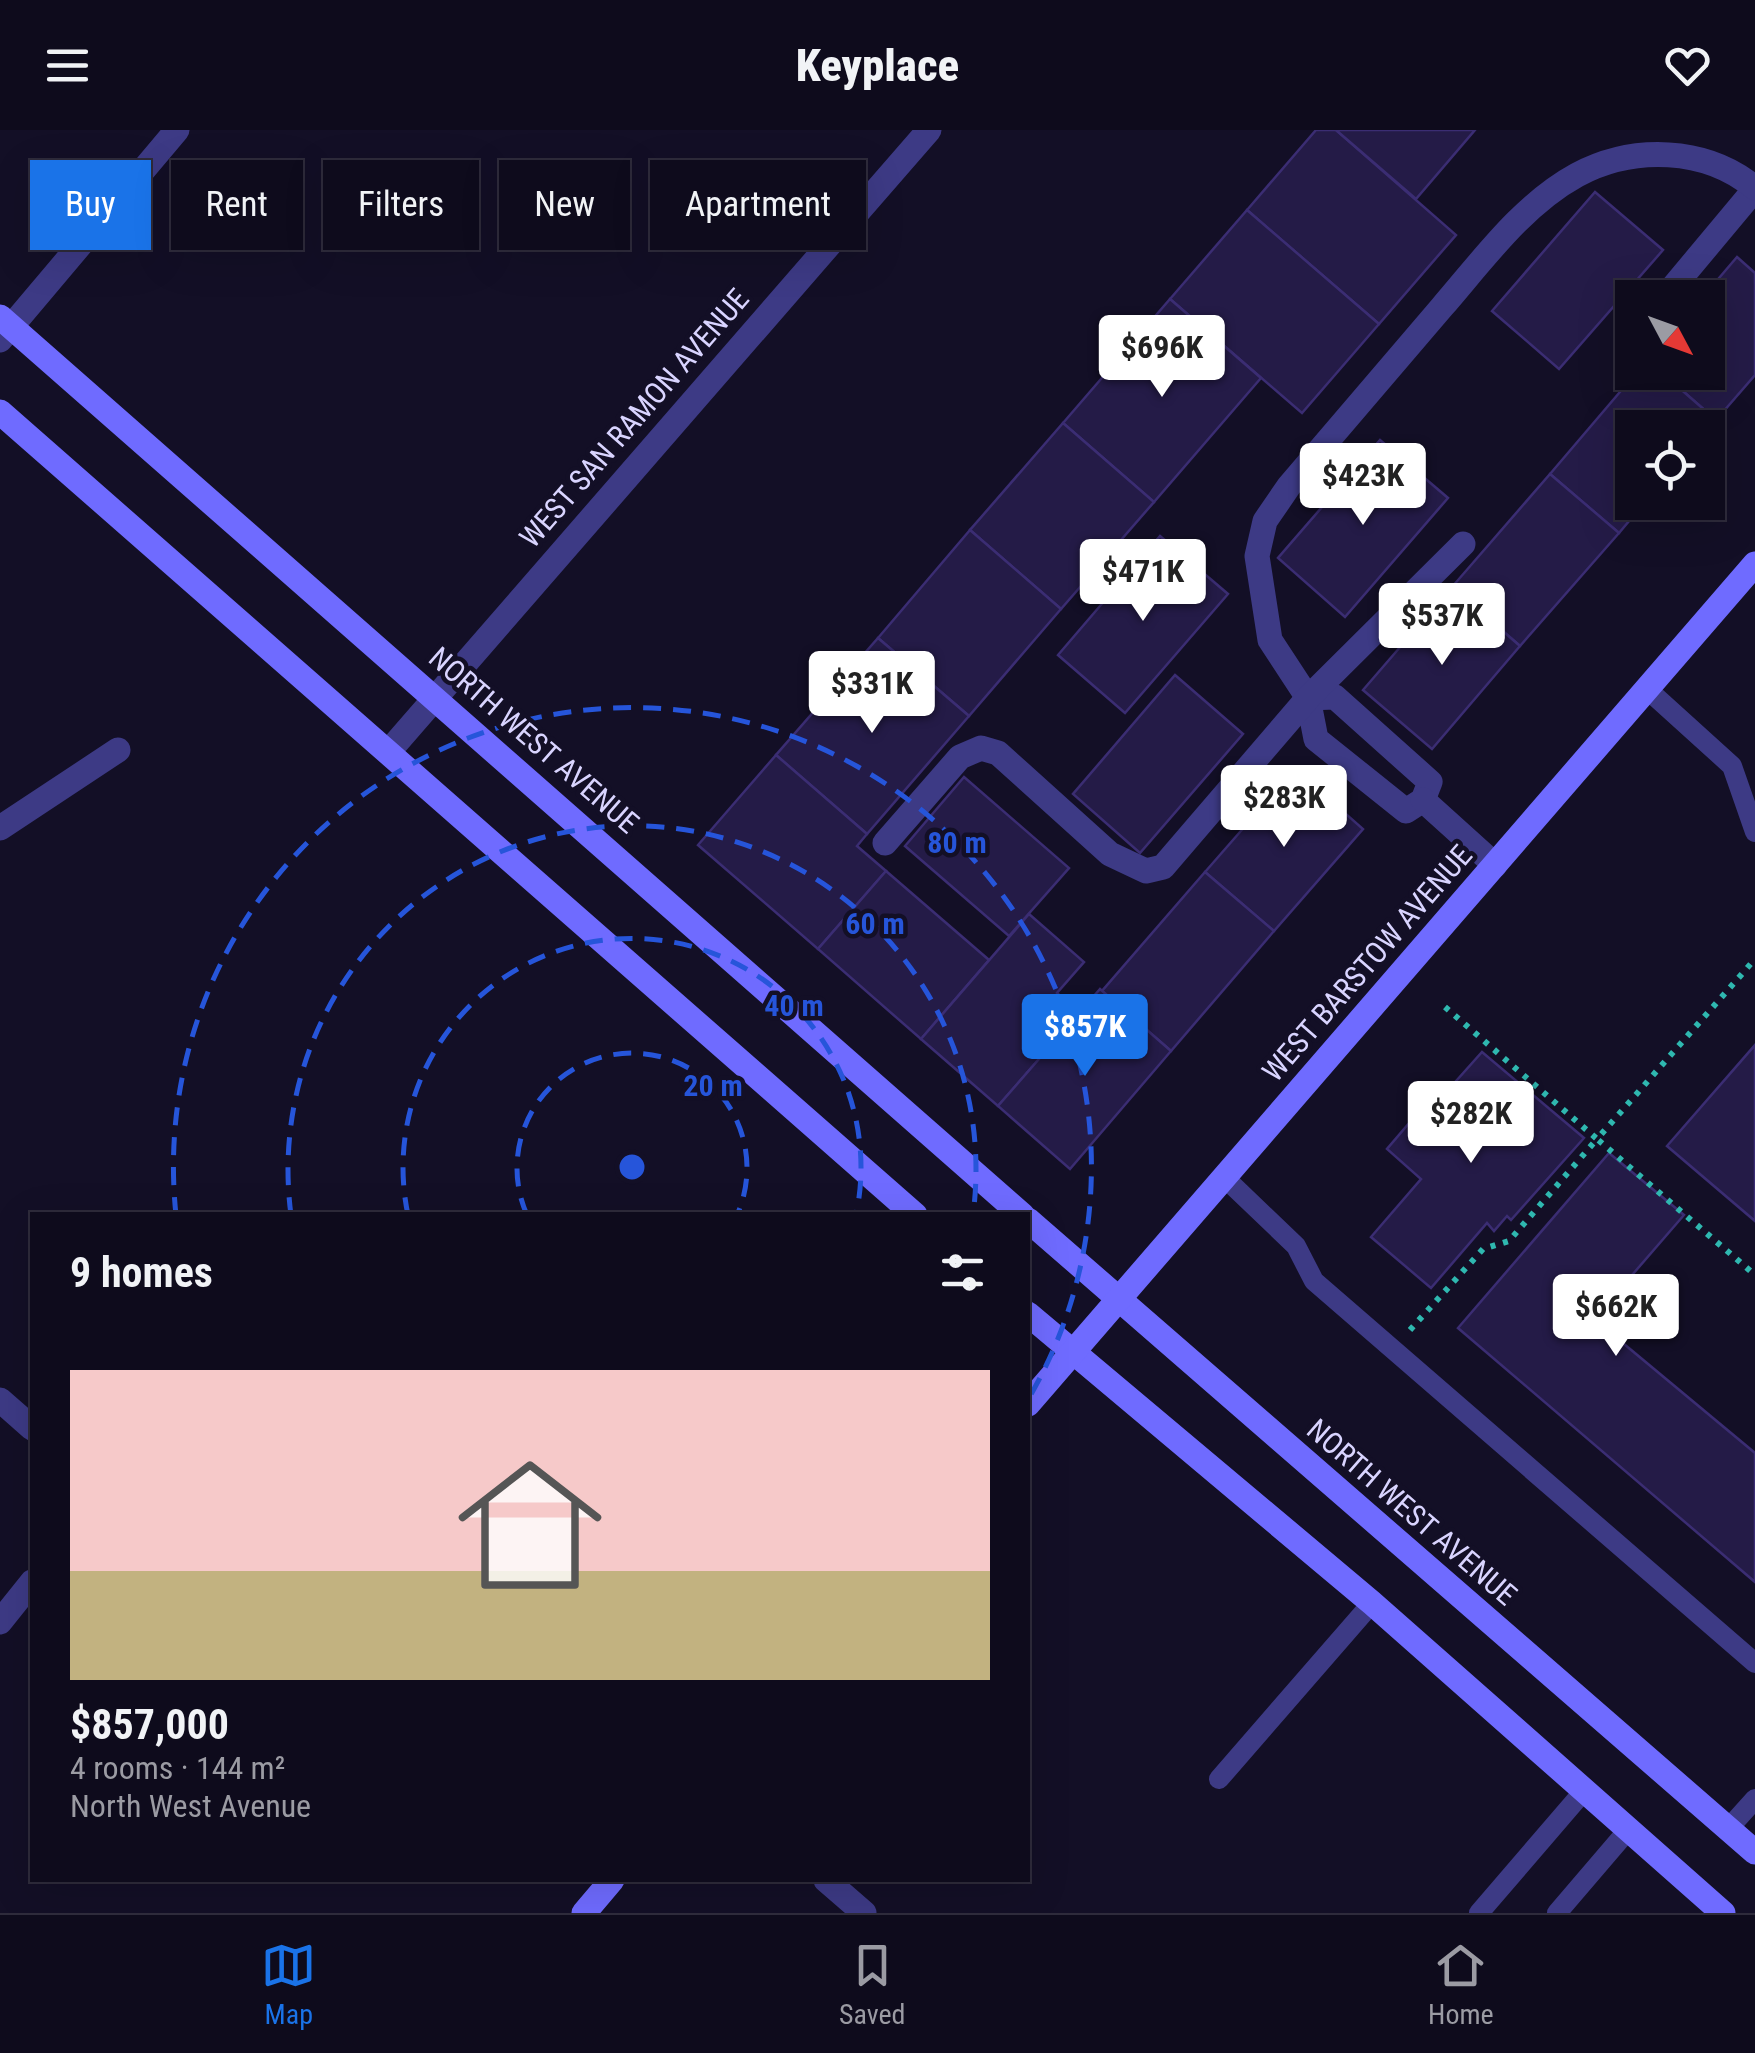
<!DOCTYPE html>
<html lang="en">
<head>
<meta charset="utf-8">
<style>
  :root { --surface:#0e0b1c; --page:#1c1929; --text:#f1f3f6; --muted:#9b9ba3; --line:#2e2b3b; --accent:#1a73e8 }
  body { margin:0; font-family:"Roboto Condensed",sans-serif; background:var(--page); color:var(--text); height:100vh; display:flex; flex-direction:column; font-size:38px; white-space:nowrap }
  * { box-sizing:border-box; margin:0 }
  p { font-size:32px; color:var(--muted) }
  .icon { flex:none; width:55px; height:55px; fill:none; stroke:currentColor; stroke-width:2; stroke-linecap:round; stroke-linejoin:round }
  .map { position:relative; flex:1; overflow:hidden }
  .sheet { position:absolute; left:30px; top:1082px; width:1000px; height:670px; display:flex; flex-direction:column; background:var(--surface); border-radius:0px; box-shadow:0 10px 40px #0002,0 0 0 2px var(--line) }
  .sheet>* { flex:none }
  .banner { position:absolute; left:30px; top:30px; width:1000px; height:90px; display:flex; gap:20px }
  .needle { width:65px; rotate:131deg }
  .tools { position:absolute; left:1615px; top:150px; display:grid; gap:20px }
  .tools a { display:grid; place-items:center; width:110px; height:110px; border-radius:0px; background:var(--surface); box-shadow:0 10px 40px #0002,0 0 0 2px var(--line); font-size:50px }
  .price { position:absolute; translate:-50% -85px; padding:0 22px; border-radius:10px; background:#fff; color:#222; font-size:32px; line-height:65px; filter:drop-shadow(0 2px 5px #0008) }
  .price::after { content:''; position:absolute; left:50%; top:60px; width:30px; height:22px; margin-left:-15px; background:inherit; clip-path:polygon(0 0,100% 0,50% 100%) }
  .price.active { background:var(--accent); color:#fff }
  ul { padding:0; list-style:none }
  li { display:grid; align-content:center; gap:20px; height:530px; padding:0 40px }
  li+li { border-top:2px solid var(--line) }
  li span { display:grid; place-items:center; height:310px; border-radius:0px; color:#555 }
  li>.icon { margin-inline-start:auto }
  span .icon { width:180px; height:180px; fill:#fffc; stroke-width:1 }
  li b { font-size:42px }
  h2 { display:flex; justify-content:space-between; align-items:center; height:120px; padding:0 40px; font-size:42px }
  .pill { padding:0 35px; border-radius:0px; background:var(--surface); box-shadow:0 10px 40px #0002,0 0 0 2px var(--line); font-size:35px; line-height:90px }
  .pill.active { background:var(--accent); color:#fff }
  header { display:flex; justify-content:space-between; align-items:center; height:130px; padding:0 40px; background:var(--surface); font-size:45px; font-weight:800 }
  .tabs { display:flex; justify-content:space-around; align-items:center; height:140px; border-top:2px solid var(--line); background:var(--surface); font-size:28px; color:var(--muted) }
  .tabs a { display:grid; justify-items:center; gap:5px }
  .tabs .active { color:var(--accent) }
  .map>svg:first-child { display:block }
</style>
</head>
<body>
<header><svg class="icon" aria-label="menu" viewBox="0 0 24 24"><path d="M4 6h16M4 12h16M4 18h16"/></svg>Keyplace<svg class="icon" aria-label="heart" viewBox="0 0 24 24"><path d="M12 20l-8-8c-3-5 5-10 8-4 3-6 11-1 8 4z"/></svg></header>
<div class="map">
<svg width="1755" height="1783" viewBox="0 0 1755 1783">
  <rect width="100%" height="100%" fill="#130f26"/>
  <g fill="#241b47" stroke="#3b2d73" stroke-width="2.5">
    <polygon points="1316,0 1336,0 1456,105 1379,194 1247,80"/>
    <polygon points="1336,0 1475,0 1416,69"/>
    <polygon points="1595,62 1663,120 1559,239 1492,181"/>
    <polygon points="1247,80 1379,194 1302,283 1170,169"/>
    <polygon points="1737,127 1755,143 1755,245 1716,290 1661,242 1708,242 1708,168 1702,168"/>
    <polygon points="1170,169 1261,248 1154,372 1063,293"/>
    <polygon points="1637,242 1661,242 1716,290 1708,300 1632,298 1632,372 1645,372 1619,403 1550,344"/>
    <polygon points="1063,293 1154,372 1061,479 970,400"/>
    <polygon points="1380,310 1448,368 1345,487 1278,428"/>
    <polygon points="1550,344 1619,403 1520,516 1452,457"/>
    <polygon points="970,400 1061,479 969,586 878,508"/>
    <polygon points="1160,406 1228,464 1125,583 1058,525"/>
    <polygon points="1452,457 1520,516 1432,619 1363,560"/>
    <polygon points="878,508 969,586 867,704 776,625"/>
    <polygon points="1175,545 1243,604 1140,723 1073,664"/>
    <polygon points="776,625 867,704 857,716 886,741 818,819 698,715"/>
    <polygon points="1295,639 1363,699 1274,801 1205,742"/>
    <polygon points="964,647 1069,738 1009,806 905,716"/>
    <polygon points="886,741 989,830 921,909 818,819"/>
    <polygon points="1205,742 1274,801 1171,921 1102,861"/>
    <polygon points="1029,784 1084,832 1057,863 1079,883 998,976 921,909"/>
    <polygon points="1100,859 1171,921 1070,1039 998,976"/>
    <polygon points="1755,915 1755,1091 1667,1016"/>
    <polygon points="1482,922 1584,1008 1511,1090 1507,1086 1494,1101 1487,1093 1431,1158 1371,1107 1421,1049 1387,1019 1434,964 1440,969"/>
    <polygon points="1609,1023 1684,1085 1594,1189 1755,1323 1755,1452 1458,1198"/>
  </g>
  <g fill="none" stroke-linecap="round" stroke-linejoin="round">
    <g stroke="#2fb8b0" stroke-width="6" stroke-dasharray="5 8" stroke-linecap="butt">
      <polyline points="1445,877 1597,1009 1755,829"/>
      <polyline points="1410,1200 1483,1119 1509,1111 1597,1009 1755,1145"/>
    </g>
    <g stroke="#3d3a85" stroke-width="20">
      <polyline points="1647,559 1732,636 1755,702"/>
      <polyline points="1225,1048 1296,1116 1314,1151 1755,1533"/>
      <polyline points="1219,1649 1372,1473"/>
      <polyline points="1728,1699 1755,1669"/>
      <polyline points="1479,1783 1583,1662"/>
      <polyline points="1557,1783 1628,1700"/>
    </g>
    <g stroke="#3d3a85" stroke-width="25">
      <polyline points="1664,168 1755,59"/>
      <polyline points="0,210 177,0"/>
      <polygon points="1335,567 1430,652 1423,670 1406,681 1316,609 1308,568"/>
      <path d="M1308 568 1270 510 1257 426 1265 391 1289 356C1340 296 1391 237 1442 177 1482 131 1522 75 1577 45 1633 15 1706 17 1755 58"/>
      <polyline points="390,620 929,0"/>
      <polyline points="1423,670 1495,735"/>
      <polyline points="0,698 118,620"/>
      <polyline points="885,713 960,627 981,618 998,623 1110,724 1146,741 1163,737 1308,568 1463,414"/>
      <polyline points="0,1270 32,1298"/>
      <polyline points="0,1492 32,1452"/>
      <polyline points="826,1750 864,1783"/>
    </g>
    <g stroke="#6f6bff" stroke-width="25">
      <polyline points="0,187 1022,1085"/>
      <polyline points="0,282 915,1085"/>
      <polyline points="1028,1090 1755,1722"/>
      <polyline points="1028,1184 1372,1473 1723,1783"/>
      <polyline points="1028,1274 1755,434"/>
      <polyline points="584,1783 612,1750"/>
    </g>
  </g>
  <g fill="none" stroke="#2655da" stroke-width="5" stroke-dasharray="18 12">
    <path d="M527 1085A115 115 0 1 1 737 1085"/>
    <path d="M408 1085A229 229 0 1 1 856 1085"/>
    <path d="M291 1085A344 344 0 1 1 973 1085"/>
    <path d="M176 1085A459 459 0 1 1 1030 1266"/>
  </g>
  <g text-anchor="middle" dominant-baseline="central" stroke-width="9" stroke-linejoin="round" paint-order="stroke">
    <g font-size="30" fill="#d9d4ff" stroke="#130f26">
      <text transform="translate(634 288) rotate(-49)">WEST SAN RAMON AVENUE</text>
      <text transform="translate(534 610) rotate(41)">NORTH WEST AVENUE</text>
      <text transform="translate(1367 833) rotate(-49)">WEST BARSTOW AVENUE</text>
      <text transform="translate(1412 1382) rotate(41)">NORTH WEST AVENUE</text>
    </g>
  </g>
  <circle cx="632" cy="1037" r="15" fill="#2655da" stroke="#130f26" stroke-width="5"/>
  <g font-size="30" text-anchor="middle" font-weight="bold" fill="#2655da" stroke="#130f26" stroke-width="9" stroke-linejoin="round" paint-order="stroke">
    <text x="957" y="723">80 m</text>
    <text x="875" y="804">60 m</text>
    <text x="794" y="886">40 m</text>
    <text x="713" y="966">20 m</text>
  </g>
</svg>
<div class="tools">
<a><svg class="needle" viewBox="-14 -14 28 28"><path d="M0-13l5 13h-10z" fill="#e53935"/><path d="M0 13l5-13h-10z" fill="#9b9ba3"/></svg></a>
<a><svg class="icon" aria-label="locate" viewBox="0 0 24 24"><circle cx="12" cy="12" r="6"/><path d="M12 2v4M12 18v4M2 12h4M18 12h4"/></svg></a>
</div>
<b class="price" style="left:1162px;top:270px">$696K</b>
<b class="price" style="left:1363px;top:398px">$423K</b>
<b class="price" style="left:1143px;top:494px">$471K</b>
<b class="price" style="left:1442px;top:538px">$537K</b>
<b class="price" style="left:872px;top:606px">$331K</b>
<b class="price" style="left:1284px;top:720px">$283K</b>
<b class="price active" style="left:1085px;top:949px">$857K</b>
<b class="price" style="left:1471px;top:1036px">$282K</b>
<b class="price" style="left:1616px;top:1229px">$662K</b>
<div class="banner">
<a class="pill active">Buy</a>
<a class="pill">Rent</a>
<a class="pill">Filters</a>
<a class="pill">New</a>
<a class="pill">Apartment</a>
</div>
<section class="sheet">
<h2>9 homes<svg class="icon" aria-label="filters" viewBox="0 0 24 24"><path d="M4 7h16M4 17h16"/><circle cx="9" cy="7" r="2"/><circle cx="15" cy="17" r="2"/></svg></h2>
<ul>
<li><span style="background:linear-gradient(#f6c9c9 65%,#c2b280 0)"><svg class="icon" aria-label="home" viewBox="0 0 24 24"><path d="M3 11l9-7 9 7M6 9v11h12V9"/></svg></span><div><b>$857,000</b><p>4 rooms · 144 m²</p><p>North West Avenue</p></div></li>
</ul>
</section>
</div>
<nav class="tabs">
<a class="active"><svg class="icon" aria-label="map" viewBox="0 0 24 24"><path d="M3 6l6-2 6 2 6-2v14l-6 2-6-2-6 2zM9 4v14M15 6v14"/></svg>Map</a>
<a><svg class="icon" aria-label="saved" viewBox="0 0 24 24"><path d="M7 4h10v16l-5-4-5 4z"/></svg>Saved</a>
<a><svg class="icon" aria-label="home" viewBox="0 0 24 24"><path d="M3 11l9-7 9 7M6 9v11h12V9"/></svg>Home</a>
</nav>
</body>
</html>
